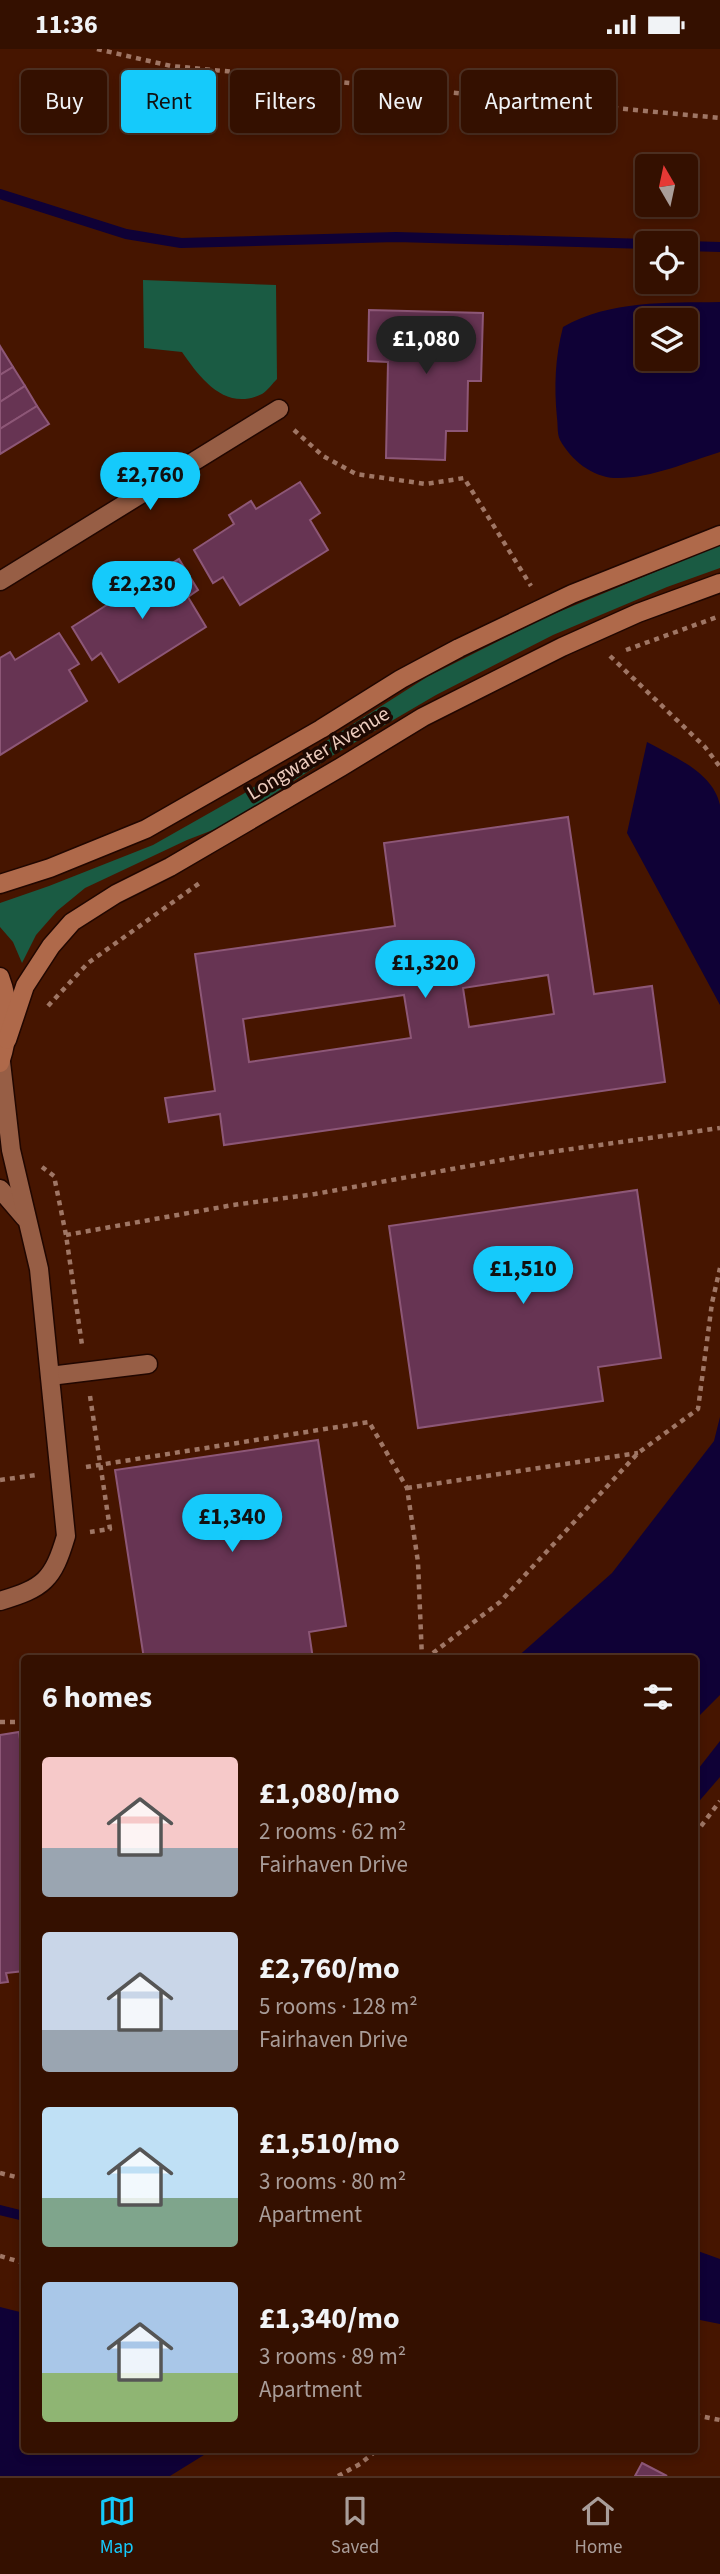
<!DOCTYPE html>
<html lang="en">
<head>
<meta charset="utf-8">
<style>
  :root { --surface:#341000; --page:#3c190a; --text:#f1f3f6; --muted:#a99d99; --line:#4e3022; --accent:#15cafb }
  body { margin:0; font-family:"Source Sans 3",sans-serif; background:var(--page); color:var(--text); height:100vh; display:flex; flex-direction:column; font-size:26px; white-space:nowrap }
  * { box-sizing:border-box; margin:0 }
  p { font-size:23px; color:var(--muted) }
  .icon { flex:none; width:38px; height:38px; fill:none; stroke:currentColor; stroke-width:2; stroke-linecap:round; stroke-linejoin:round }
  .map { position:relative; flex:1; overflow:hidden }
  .details { position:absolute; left:21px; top:1606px; width:677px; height:798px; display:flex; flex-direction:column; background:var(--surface); border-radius:7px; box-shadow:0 4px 10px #0003,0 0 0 2px var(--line) }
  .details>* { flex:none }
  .banner { position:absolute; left:21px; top:21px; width:679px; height:63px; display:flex; gap:14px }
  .needle { width:46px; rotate:351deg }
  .buttons { position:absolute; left:635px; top:105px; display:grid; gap:14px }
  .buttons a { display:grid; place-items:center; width:63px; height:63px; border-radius:7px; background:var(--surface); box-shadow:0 4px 10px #0003,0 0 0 2px var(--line); font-size:35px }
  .price { position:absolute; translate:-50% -60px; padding:0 16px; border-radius:24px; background:var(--accent); color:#111; font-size:23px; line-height:46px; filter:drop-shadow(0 2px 4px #0008) }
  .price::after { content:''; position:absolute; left:50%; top:42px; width:21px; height:16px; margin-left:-10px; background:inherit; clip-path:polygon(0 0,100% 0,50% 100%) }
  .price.selected { background:#222; color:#fff }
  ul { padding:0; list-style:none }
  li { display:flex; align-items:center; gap:21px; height:175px; padding:0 21px }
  li span { display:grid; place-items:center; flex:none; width:196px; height:140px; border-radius:7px; color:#555 }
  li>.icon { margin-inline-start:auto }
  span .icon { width:84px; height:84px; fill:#fffc; stroke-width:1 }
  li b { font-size:30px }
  h2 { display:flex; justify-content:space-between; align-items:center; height:84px; padding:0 21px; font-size:30px }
  .tag { padding:0 24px; border-radius:7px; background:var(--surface); box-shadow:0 4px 10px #0003,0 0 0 2px var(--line); font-size:24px; line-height:63px }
  .tag.selected { background:var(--accent); color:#111 }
  .status { display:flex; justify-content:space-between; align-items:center; height:49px; padding:0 35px; background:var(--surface); direction:ltr }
  .status svg { height:19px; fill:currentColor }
  .dock { display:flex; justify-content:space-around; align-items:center; height:98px; border-top:2px solid var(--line); background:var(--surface); font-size:19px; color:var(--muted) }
  .dock a { display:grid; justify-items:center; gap:4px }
  .dock .selected { color:var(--accent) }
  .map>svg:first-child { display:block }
</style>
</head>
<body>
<div class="status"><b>11:36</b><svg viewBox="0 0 49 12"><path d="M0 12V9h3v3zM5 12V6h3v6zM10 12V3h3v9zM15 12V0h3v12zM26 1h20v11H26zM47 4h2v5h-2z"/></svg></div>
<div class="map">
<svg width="720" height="2427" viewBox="0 0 720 2427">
  <rect width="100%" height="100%" fill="#461500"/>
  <g fill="#1a5b43">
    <path d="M143 231 276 236 277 330C273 334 267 342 262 345 225 363 200 329 182 303L144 299Z"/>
    <polygon points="720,496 720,519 667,538 553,586 436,646 335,705 226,776 187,791 85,839 57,862 36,886 22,914 13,893 0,878 0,854 49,837 153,796 243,745 427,628 544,569"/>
  </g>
  <g fill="#0f0136" fill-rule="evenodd">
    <path d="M720 253V403C687 413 650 430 615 429 592 428 571 411 560 391 557 385 558 376 557 369 554 337 555 309 563 278 610 251 667 254 720 253ZM686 271V310H648V271Z"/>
    <path d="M647 693C674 708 713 723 720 756V956L627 784Z"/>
    <polygon points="720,1368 720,1646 695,1671 695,1610 515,1610 612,1524 714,1392"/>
    <polygon points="720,1692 720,1728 695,1757 695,1724"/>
    <polygon points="695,2201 720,2210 720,2275 695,2270"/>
    <polygon points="0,2258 24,2264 24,2401 212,2401 170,2427 0,2427"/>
  </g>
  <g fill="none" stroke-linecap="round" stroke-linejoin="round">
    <g stroke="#0f0136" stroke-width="10">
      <polyline points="0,145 126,185 181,194 396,188 648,195"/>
      <polyline points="686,197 720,198"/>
      <polyline points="0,2161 24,2167"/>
    </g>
  </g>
  <g fill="#673453" stroke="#8d5777" stroke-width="2" fill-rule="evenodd">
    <polygon points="369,261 483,264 481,332 468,332 467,382 446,382 445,411 386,409 388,313 368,312"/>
    <polygon points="0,297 13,318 0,326"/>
    <polygon points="13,318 25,337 0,353 0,326"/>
    <polygon points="25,337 37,357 0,380 0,353"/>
    <polygon points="37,357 49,375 0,405 0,380"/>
    <polygon points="300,433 320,464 310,471 328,501 240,556 223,528 213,534 194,501 234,475 229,466 251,452 256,460"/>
    <polygon points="179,510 198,541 188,548 206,578 119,633 101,604 92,611 72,578 113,552 107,543 129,528 135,537"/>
    <polygon points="59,584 79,615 69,621 87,652 0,706 0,609 10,603 15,611"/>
    <path d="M568 768 594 945 652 937 665 1033 224 1096 220 1065 169 1073 165 1049 215 1042 195 905 395 877 384 794ZM548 926 554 965 469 978 463 939ZM404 946 411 989 249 1013 243 970Z"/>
    <polygon points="637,1141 661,1309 598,1318 603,1352 418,1379 389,1177"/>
    <polygon points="318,1391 346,1577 309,1583 313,1610 144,1610 115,1421"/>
    <polygon points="19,1683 24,1719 24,1922 6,1924 8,1933 0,1934 0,1686"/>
    <polygon points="642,2414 667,2427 635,2427"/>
  </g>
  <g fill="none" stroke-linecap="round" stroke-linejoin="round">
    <defs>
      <g id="lane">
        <polyline points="0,1140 25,1169"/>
        <polyline points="50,1327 148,1315"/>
        <path d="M0 1552C44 1539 53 1531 66 1487L39 1220 11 1101 1 1013"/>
      </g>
      <polyline id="street" points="0,532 279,360"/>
      <g id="secondary">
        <polyline points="0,835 50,819 146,780 321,680 401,630 459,599 572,545 720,486"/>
        <path d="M0 928C11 957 10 984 0 1014"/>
        <polyline points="7,991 25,937 51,897 72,873 116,845 170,818 341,718 423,668 562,598 638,564 720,534"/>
      </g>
    </defs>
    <use href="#lane" stroke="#210700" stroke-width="21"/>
    <use href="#street" stroke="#210700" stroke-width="21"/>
    <use href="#secondary" stroke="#210700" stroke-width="21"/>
    <g stroke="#9f7665" stroke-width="4.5" stroke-dasharray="5 5" stroke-linecap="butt">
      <polyline points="97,0 171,17 720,69"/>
      <polyline points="294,381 323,407 356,425 426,435 464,429 531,537"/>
      <polyline points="626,601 720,567"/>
      <polyline points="610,607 705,698 720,718"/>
      <polyline points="48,957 88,914 201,833"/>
      <polyline points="42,1118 54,1127 66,1186 82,1296"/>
      <polyline points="66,1186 233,1156 315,1145 529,1106 720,1079"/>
      <polyline points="90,1347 110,1480 90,1483"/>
      <polyline points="86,1418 369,1373 407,1439 418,1513 422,1610"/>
      <polyline points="0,1431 36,1426"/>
      <polyline points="407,1439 638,1404"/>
      <polyline points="425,1610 500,1553 638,1404 698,1360 712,1254 720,1219"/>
      <polyline points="0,1673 24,1673"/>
      <polyline points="695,1785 720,1752"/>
      <polyline points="0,2124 24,2130"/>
      <polyline points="0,2207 24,2214"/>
      <polyline points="695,2366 720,2371"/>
      <polyline points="338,2427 360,2415 377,2401"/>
    </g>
    <use href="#lane" stroke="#975e45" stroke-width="18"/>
    <use href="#street" stroke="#975e45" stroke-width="18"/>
    <use href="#secondary" stroke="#af694a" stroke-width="18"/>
  </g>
  <g text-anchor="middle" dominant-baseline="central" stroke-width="7" stroke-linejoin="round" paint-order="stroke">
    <g font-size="21" fill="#edccbe" stroke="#1e0902">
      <text transform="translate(318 704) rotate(-31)">Longwater Avenue</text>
    </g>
  </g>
</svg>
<div class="buttons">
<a><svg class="needle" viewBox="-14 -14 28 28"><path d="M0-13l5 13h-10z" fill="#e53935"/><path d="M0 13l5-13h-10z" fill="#a99d99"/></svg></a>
<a><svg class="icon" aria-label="locate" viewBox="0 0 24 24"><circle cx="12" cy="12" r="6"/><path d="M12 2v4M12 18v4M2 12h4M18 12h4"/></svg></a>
<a><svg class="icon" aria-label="layers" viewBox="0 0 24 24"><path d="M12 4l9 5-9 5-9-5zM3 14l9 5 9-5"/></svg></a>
</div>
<b class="price selected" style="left:426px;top:327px">£1,080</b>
<b class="price" style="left:150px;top:463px">£2,760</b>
<b class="price" style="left:142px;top:572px">£2,230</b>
<b class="price" style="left:425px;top:951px">£1,320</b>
<b class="price" style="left:523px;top:1257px">£1,510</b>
<b class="price" style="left:232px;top:1505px">£1,340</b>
<div class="banner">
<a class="tag">Buy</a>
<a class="tag selected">Rent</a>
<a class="tag">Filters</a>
<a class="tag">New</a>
<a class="tag">Apartment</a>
</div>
<section class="details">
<h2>6 homes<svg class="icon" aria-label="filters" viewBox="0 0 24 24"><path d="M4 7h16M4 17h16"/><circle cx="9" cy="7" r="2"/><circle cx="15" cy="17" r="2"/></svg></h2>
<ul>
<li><span style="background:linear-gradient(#f6c9c9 65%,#9aa5b1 0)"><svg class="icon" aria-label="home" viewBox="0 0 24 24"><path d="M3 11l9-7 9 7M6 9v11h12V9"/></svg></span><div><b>£1,080/mo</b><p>2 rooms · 62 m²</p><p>Fairhaven Drive</p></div></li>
<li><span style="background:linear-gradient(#c9d6e8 70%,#9aa5b1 0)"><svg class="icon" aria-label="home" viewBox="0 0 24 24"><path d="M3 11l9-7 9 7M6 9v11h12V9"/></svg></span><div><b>£2,760/mo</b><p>5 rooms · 128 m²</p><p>Fairhaven Drive</p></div></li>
<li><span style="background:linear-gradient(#bfe0f5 65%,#7fa58c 0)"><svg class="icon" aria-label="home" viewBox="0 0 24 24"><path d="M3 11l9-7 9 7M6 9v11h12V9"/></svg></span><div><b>£1,510/mo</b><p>3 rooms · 80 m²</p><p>Apartment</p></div></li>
<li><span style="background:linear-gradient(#a9c7e8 65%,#8fb573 0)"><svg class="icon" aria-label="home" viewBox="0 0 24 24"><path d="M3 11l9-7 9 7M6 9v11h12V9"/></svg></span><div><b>£1,340/mo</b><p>3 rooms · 89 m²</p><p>Apartment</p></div></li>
</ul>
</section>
</div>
<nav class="dock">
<a class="selected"><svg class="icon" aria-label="map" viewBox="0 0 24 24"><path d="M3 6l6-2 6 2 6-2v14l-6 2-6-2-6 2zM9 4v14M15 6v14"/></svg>Map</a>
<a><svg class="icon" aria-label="saved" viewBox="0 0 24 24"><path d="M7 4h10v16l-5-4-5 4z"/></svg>Saved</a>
<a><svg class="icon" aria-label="home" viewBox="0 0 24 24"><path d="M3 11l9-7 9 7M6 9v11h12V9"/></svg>Home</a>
</nav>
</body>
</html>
